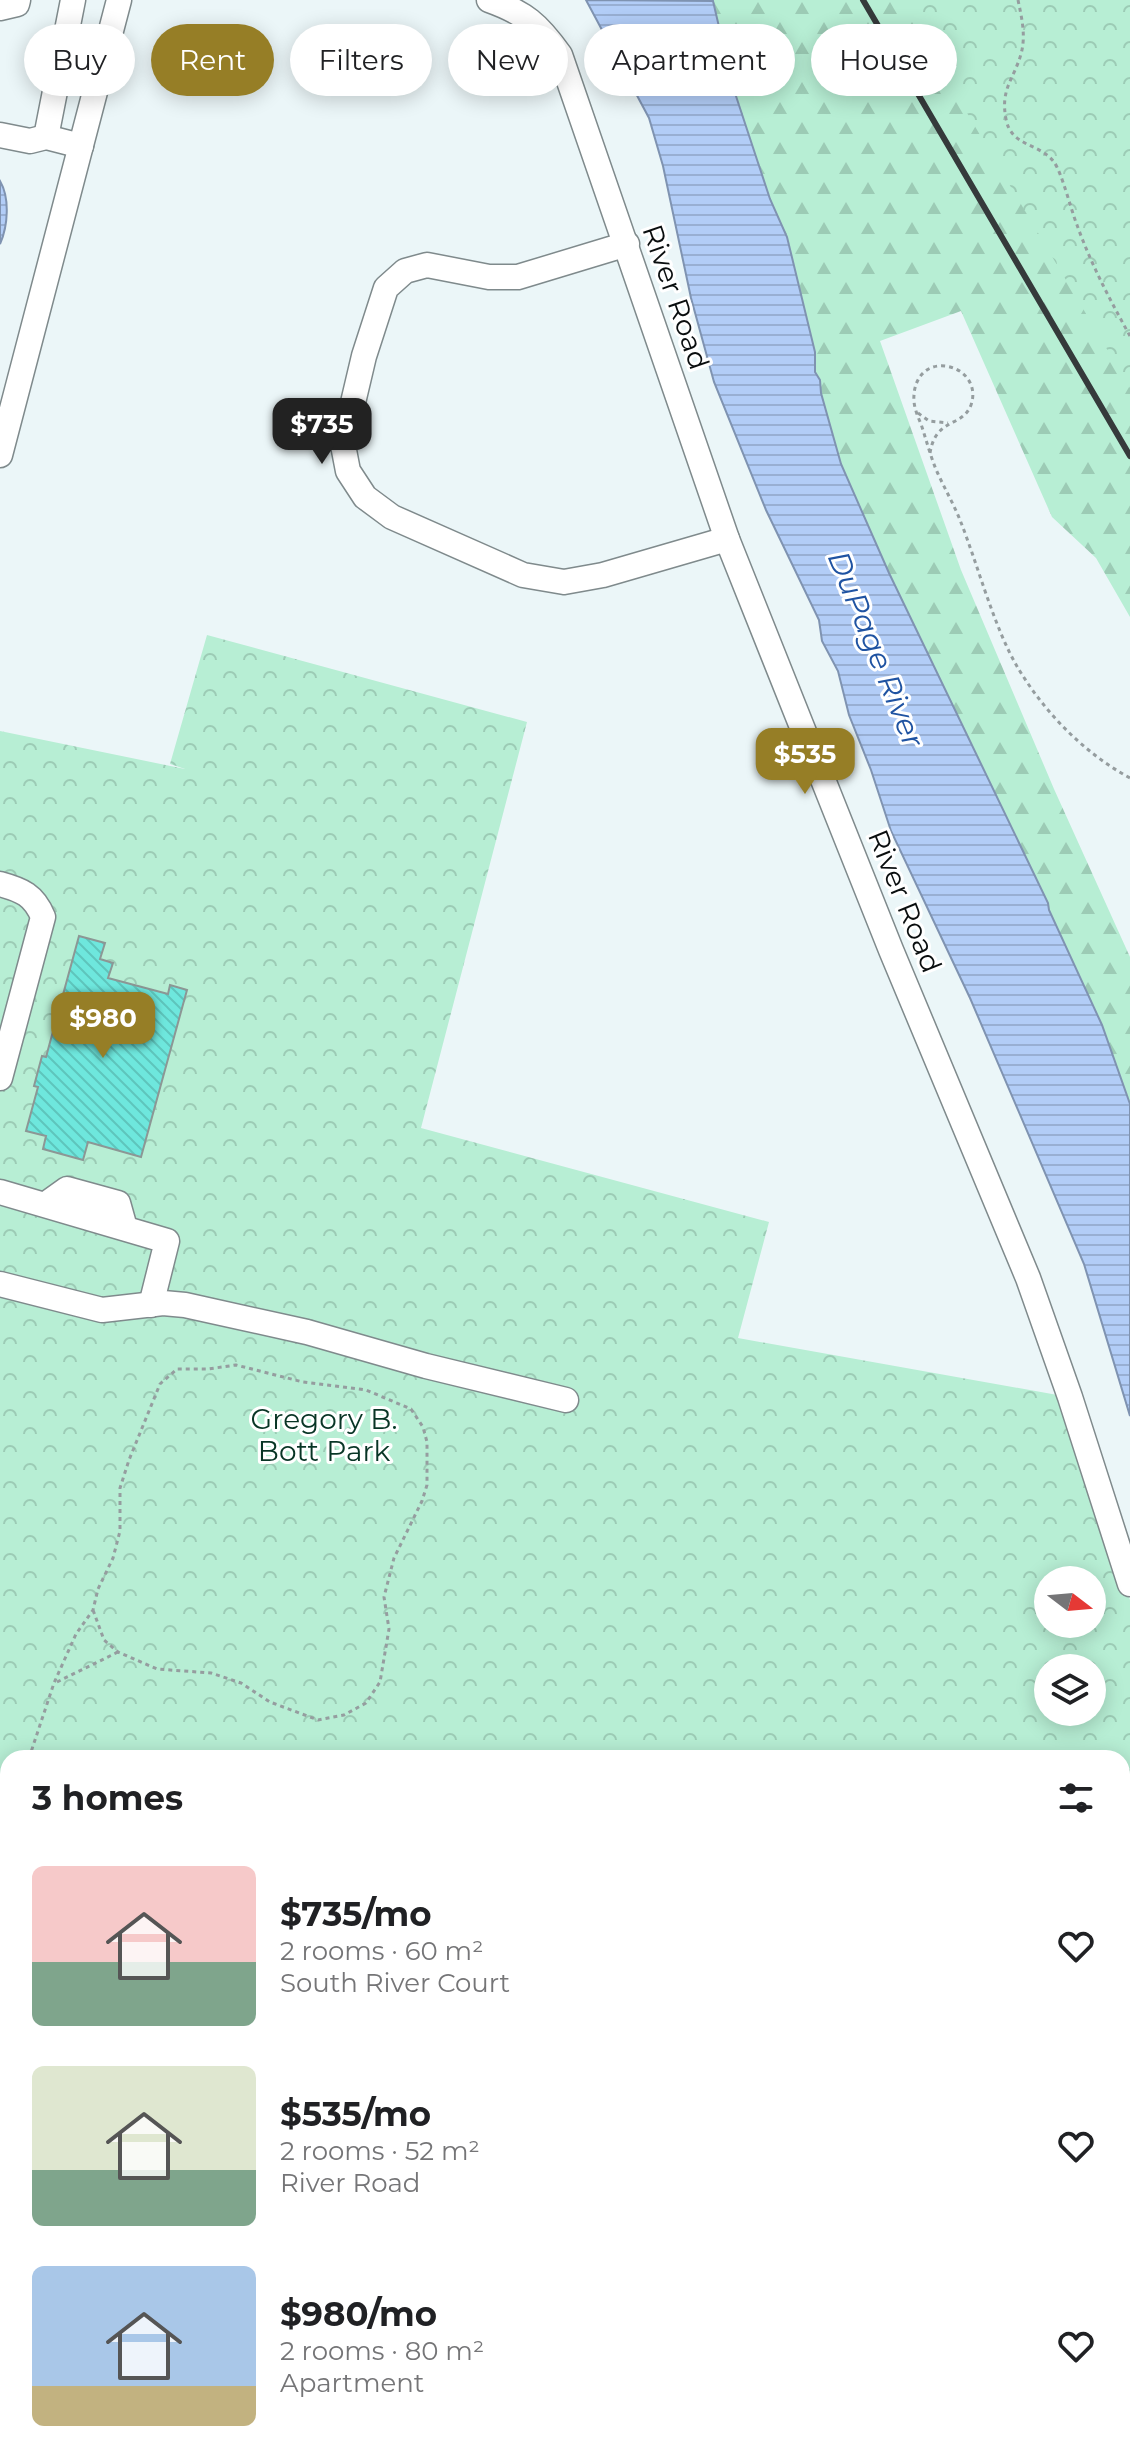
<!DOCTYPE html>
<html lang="en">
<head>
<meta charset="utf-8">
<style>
  :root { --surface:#fff; --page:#f6f6f6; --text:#202124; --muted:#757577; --accent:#967e26 }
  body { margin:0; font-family:Montserrat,sans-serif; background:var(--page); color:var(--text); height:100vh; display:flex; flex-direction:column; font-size:30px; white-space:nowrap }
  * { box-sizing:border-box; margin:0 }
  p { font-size:26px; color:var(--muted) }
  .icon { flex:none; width:44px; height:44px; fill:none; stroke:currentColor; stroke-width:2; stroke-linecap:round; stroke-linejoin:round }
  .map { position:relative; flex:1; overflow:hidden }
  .drawer { position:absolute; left:0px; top:1750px; width:1130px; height:712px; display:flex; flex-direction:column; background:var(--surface); border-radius:24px 24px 0 0; box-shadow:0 4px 20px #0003 }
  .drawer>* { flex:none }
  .top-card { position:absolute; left:24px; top:24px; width:1082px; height:72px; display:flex; gap:16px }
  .needle { width:52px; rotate:106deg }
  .buttons { position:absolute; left:1034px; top:1566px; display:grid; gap:16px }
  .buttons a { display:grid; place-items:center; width:72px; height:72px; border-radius:50%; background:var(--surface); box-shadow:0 4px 20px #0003; font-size:40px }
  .price { position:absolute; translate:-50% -68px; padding:0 18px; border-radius:16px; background:var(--accent); color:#fff; font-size:26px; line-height:52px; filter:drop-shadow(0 2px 4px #0008) }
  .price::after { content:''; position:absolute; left:50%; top:48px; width:24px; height:18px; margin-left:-12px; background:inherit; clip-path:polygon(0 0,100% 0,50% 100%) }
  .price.active { background:#222; color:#fff }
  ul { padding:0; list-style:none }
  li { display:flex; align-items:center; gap:24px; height:200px; padding:0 32px }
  li span { display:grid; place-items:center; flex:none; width:224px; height:160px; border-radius:12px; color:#555 }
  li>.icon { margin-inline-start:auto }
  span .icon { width:96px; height:96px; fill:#fffc; stroke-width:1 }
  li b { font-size:34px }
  h2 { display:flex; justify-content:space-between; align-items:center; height:96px; padding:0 32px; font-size:34px }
  .pill { padding:0 28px; border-radius:36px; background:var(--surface); box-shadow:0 4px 20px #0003; font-size:28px; line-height:72px }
  .pill.active { background:var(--accent); color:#fff }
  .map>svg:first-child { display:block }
</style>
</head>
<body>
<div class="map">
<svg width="1130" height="2462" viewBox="0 0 1130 2462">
  <defs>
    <pattern id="forest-firs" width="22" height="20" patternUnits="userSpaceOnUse" patternTransform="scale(2)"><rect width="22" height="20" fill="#b7eed4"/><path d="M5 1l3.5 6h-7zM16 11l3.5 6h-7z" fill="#9ccbb5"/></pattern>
    <pattern id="park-crowns" width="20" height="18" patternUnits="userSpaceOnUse" patternTransform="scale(2)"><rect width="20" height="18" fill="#b7eed4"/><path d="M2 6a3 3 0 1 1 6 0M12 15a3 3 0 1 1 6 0" fill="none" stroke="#9ccbb5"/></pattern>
    <pattern id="water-rules" width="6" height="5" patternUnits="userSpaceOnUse" patternTransform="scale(2)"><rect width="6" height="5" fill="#b2cdf7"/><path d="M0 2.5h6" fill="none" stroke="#98afd3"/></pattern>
    <pattern id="building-back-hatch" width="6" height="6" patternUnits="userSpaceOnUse" patternTransform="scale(2)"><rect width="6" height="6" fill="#6ee7dd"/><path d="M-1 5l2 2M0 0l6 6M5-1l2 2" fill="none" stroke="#5ec5bc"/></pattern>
  </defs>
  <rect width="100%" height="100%" fill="#ebf6f8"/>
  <polygon fill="url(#forest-firs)" points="713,0 1130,0 1130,617 1096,558 1052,517 961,311 880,341 961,570 1054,789 1130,957 1130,1104 1102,1025 1049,910 1048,903 889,573 841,464 821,393 820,380 815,372 815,352 787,237 770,199 733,87"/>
  <g fill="url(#park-crowns)" fill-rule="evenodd">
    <polygon points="900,0 1130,0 1130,388"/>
    <path d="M207 635 527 722 421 1128 769 1222 738 1338 1063 1396 1130 1600V1887L1122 1915V1758H8V2053L0 2050V731L185 769 170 764ZM1048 1580H1092V1624H1048ZM1048 1668H1092V1712H1048Z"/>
  </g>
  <g fill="url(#water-rules)" stroke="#7f93b1" stroke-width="2">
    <polygon points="586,0 713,1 733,87 770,199 787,237 815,352 815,372 820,380 821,393 841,464 889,573 1048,903 1049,910 1102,1025 1130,1104 1130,1416 1084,1264 970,998 891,831 871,770 849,715 838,671 822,641 819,620 766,510 714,382 691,298 663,166 649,118"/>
    <path d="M0 181C10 198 8 226 0 244Z"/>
  </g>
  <polygon fill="url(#building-back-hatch)" stroke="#8c9795" stroke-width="2" points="79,936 105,943 100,959 113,963 108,978 168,994 170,985 187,990 141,1157 88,1142 83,1160 43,1149 46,1136 26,1131 38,1087 34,1086 42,1056 46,1057"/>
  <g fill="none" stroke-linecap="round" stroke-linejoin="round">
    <defs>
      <g id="minor">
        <path d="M489 0C525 13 538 24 560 55L727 539 891 950 1028 1278 1070 1397 1130 1584"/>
        <polyline points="0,8 17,4 18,0"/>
        <polyline points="0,135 30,141 46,137 81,146"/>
        <polyline points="46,137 73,0"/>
        <polyline points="627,244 518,277 489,277 427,265 405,271 386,288 364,356 343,445 348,471 365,497 392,517 523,575 564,582 603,575 727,539"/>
        <polyline points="0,455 119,0"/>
        <path d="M0 884C22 890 34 895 43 917L0 1078"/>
        <polyline points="0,1192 167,1241 151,1305"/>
        <polyline points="46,1204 67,1189 118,1203 125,1228"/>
        <polyline points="0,1284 102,1310 163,1303 185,1305 307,1332 426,1366 566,1400"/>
      </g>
    </defs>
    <use href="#minor" stroke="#7f8a8c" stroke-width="27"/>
    <g stroke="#959d9f" stroke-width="3" stroke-dasharray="4 4" stroke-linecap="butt">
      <path d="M1018 0C1022 19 1026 36 1021 54 1014 79 1000 89 1006 119 1011 147 1040 143 1054 162 1062 173 1071 210 1077 225 1091 264 1110 300 1130 336"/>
      <polyline points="918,413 929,421 948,423"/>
      <path d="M930 453C936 417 962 428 971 405 978 385 964 368 945 366 927 364 915 377 914 395 913 405 917 415 921 424 927 442 931 459 939 476 946 491 954 505 960 520 978 565 994 628 1018 668 1045 713 1084 753 1130 778"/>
      <polyline points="57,1682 118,1652"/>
      <polyline points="29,1758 54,1683 76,1634 93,1610 98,1589 113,1558 120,1531 120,1488 129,1460 160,1384 177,1369 208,1369 236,1365 303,1382 366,1390 411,1409 423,1427 427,1442 427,1485 422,1501 394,1558 384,1597 389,1629 380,1682 366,1703 344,1715 318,1720 270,1702 241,1683 211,1673 157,1669 118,1652 104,1640 93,1610"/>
      <polyline points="0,1858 8,1830"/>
      <polyline points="0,2029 8,2030"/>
      <polyline points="1122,2153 1130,2153"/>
    </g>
    <use href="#minor" stroke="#fff" stroke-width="24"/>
    <polyline stroke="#353a3b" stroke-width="6" points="863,0 1130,456"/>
  </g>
  <g text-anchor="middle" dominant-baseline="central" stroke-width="6" stroke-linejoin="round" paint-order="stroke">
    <g font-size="28" fill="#090d0e" stroke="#fff">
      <text transform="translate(676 297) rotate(71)">River Road</text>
      <text transform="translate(905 901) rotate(68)">River Road</text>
    </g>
    <g font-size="28" fill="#083525" stroke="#fff">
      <text x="324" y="1419">Gregory B.<tspan x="324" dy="32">Bott Park</tspan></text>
    </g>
    <g font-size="30" font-style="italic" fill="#1f53a2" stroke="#fff">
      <text transform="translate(876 649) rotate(68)">DuPage River</text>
    </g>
  </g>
</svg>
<div class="buttons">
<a><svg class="needle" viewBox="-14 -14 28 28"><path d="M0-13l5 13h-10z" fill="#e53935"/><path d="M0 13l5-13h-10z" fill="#757577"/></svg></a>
<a><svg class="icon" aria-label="layers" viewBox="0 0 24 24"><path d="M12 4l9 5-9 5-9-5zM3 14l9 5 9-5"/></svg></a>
</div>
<b class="price active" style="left:322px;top:466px">$735</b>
<b class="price" style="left:805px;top:796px">$535</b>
<b class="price" style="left:103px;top:1060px">$980</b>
<div class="top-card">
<a class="pill">Buy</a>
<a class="pill active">Rent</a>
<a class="pill">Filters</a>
<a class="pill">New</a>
<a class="pill">Apartment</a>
<a class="pill">House</a>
</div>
<section class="drawer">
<h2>3 homes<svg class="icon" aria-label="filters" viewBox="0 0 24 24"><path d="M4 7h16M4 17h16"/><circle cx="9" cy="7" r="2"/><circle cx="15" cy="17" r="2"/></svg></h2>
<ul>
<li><span style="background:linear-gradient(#f6c9c9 60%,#7fa58c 0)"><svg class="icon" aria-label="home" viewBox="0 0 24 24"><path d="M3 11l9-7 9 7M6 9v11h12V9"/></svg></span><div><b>$735/mo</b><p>2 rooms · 60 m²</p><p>South River Court</p></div><svg class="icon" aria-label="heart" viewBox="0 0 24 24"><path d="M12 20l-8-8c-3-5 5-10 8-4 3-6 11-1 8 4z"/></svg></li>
<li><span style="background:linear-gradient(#dfe7d0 65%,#7fa58c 0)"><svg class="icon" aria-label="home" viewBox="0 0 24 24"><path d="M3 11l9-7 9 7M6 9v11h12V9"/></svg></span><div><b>$535/mo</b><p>2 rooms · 52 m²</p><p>River Road</p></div><svg class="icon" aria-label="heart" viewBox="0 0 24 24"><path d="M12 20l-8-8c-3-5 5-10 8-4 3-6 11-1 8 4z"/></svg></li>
<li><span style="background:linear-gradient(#a9c7e8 75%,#c2b280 0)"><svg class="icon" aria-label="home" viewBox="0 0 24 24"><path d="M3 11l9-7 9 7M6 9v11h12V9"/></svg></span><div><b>$980/mo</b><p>2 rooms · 80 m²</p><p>Apartment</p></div><svg class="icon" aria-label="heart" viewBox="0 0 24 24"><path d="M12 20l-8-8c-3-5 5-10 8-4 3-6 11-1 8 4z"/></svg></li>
</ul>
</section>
</div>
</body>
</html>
